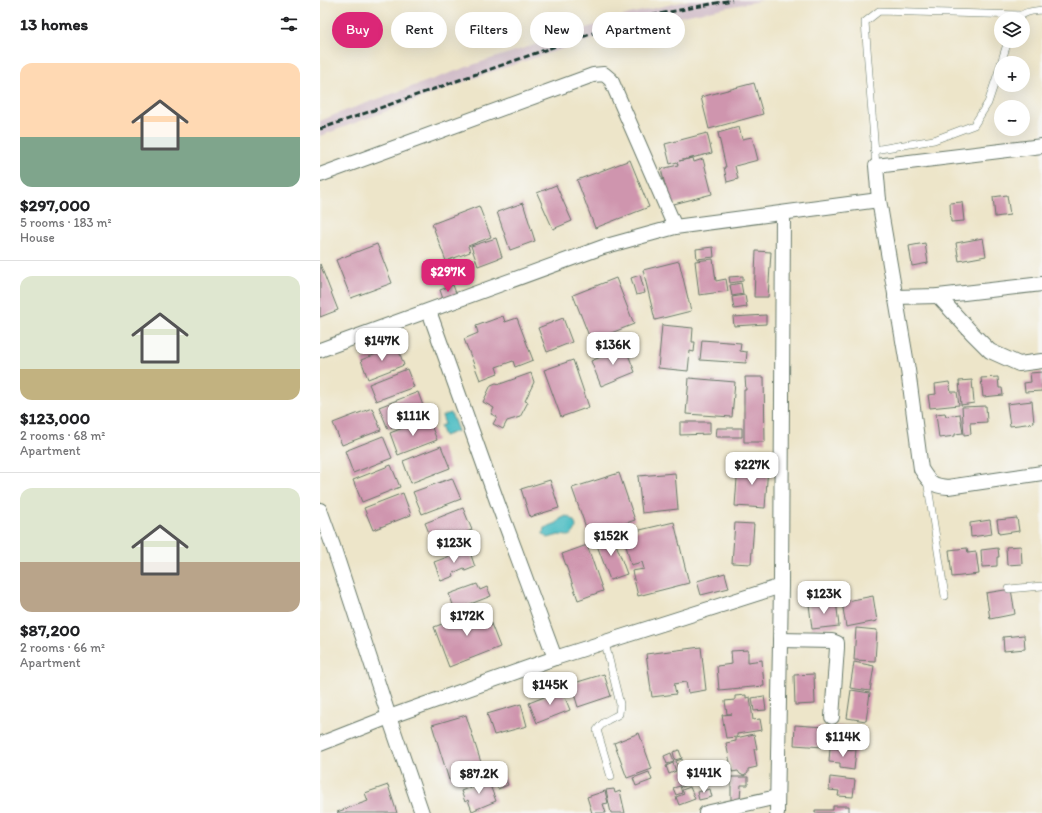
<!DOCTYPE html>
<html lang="en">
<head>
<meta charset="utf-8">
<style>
  :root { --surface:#fff; --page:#f6f6f6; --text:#202124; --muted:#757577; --line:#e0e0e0; --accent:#db2777 }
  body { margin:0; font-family:Itim,sans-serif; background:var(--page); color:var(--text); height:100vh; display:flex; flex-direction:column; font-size:15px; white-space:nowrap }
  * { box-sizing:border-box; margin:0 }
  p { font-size:13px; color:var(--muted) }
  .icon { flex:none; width:22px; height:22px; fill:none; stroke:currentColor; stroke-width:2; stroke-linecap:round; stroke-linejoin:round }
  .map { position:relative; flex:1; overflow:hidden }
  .details { display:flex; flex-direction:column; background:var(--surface); width:320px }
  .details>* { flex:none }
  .hud { position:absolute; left:12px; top:12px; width:380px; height:36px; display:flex; gap:8px }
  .tools { position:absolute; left:674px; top:12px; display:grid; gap:8px }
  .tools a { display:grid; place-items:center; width:36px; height:36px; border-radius:50%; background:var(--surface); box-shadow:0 4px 16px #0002; font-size:20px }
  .price { position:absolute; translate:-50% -34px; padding:0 9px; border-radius:8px; background:#fff; color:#222; font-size:13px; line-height:26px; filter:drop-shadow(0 1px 2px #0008) }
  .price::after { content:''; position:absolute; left:50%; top:24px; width:12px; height:9px; margin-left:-6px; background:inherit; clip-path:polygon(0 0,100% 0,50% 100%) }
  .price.selected { background:var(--accent); color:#fff }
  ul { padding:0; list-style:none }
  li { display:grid; align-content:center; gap:8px; height:212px; padding:0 20px }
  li+li { border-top:1px solid var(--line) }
  li span { display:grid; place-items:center; height:124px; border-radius:12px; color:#555 }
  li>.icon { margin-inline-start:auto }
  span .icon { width:72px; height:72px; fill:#fffc; stroke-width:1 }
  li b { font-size:17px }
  h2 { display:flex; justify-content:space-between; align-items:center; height:48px; padding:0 20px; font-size:17px }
  .chip { padding:0 14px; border-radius:18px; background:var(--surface); box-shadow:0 4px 16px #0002; font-size:14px; line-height:36px }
  .chip.selected { background:var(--accent); color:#fff }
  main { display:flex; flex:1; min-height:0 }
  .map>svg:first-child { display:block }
</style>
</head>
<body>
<main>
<section class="details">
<h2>13 homes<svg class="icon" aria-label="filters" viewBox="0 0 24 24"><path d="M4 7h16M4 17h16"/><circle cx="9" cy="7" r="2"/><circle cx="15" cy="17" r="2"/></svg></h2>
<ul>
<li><span style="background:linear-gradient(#ffd9b3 60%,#7fa58c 0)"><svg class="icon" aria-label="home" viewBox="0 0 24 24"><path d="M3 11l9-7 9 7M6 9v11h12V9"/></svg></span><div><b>$297,000</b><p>5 rooms · 183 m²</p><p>House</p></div></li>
<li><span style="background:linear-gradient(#dfe7d0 75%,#c2b280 0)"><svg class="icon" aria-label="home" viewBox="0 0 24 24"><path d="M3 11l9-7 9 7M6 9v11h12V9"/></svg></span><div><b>$123,000</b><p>2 rooms · 68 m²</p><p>Apartment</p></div></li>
<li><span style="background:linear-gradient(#dfe7d0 60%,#b9a48a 0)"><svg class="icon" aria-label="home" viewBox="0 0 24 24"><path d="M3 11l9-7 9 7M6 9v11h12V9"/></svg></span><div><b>$87,200</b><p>2 rooms · 66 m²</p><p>Apartment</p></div></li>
</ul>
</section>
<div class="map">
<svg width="722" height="813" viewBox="0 0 722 813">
  <rect width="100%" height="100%" fill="#f6f6f2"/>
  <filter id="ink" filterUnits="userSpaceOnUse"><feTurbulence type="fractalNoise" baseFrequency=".025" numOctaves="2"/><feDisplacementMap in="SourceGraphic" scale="8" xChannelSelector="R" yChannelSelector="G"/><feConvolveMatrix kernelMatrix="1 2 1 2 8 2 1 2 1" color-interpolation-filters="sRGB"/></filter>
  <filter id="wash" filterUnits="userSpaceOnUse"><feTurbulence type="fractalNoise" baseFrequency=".012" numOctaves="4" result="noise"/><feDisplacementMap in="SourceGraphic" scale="16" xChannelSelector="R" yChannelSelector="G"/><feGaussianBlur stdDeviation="0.9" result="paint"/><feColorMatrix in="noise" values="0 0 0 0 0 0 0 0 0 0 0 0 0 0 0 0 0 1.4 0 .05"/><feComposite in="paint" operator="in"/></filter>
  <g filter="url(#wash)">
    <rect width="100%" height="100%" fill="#ede5c9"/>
    <polygon fill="#d1bdc9" points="370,0 443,0 313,26 171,72 0,136 0,121 19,113 158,63 310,14"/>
    <g fill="#4fbec4" stroke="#377e7c">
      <polygon points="131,413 138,431 124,436 120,426 125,424 122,416"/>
      <path d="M246 516C253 517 259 525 254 532 253 534 250 536 248 536L239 535 228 538 223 534 224 528 237 523 240 519Z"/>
    </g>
    <g id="blocks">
      <g fill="#cf95ae">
        <polygon points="434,83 443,114 389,129 381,97"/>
        <polygon points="419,127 422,139 432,137 438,160 415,166 418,179 407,182 404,167 406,167 398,133"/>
        <polygon points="387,133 392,153 359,161 373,158 374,162 383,159 392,194 350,205 341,169 358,165 357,162 350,164 345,144"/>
        <polygon points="310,160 329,207 275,228 257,180"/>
        <polygon points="236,185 252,221 233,229 217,193"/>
        <polygon points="687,195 690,215 675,217 673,197"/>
        <polygon points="642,202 644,221 631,222 630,203"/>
        <polygon points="203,203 215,241 190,250 177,212"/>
        <polygon points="159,206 171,237 148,246 150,252 126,261 112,224"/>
        <polygon points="176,238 182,257 158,266 151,246"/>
        <polygon points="663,238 666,256 639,261 636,243"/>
        <polygon points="605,243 608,263 592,266 589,246"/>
        <polygon points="57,244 72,283 31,298 16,260"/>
        <polygon points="393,247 394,257 377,259 376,249"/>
        <polygon points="436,251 451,252 448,297 434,297"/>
        <polygon points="393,259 396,281 406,279 408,291 379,295 375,261"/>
        <polygon points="359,261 371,311 335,320 323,270"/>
        <polygon points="0,264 18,310 0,317"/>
        <polygon points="320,275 325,293 316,295 311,278"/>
        <polygon points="423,276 423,281 410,283 409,277"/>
        <polygon points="296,278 314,324 271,341 253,295"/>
        <polygon points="421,283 423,294 412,296 410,285"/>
        <polygon points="133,285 137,296 124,302 120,290"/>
        <polygon points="425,295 427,307 414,309 412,297"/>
        <polygon points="446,315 446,324 414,326 413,317"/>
        <polygon points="183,316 185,322 197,318 213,360 195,367 193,361 176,367 178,373 160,380 144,339 158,333 156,326"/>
        <polygon points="243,318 252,342 227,352 218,328"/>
        <polygon points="342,325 373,328 372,342 375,342 374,352 370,351 368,371 338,368"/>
        <polygon points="382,340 421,343 420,351 427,352 426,363 380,360"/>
        <polygon points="77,346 84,365 48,379 41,360"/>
        <polygon points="305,347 315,372 281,386 271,361"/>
        <polygon points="253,360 269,407 241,417 224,370"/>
        <polygon points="87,369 94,387 56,401 49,384"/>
        <polygon points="722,372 722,391 705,392 704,383 711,382 710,373"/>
        <polygon points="211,373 214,382 205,401 208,402 200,417 187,421 183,429 173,424 177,417 171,414 174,408 163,402 171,385 176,383 180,384"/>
        <polygon points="425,377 444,377 445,442 424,442 424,390 426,390"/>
        <polygon points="678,377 679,388 682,388 683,395 663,397 661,378"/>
        <polygon points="369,378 415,382 412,417 366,414"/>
        <polygon points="652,380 654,403 641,405 639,381"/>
        <polygon points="629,382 631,392 637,392 639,405 610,408 608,395 616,394 615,384"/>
        <polygon points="98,392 106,414 68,429 59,407"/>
        <polygon points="712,401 714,423 690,426 687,404"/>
        <polygon points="666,406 667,422 650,423 651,434 644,435 642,407"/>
        <polygon points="52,408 61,430 22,445 13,423"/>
        <polygon points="625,413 626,416 640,414 643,433 635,434 635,436 619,438 616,414"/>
        <polygon points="108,418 117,440 78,455 70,433"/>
        <polygon points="360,422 390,422 390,434 360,435"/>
        <polygon points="397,428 422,428 422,437 396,437"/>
        <polygon points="63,436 72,458 33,473 25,451"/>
        <polygon points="121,446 130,468 91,483 83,461"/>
        <polygon points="71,465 80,487 42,502 33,480"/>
        <polygon points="418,465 448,467 445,508 415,506"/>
        <polygon points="299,473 315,520 269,536 252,488"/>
        <polygon points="355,473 358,509 322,513 318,476"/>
        <polygon points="132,478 141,499 102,514 93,492"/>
        <polygon points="230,480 239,508 210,517 201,489"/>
        <polygon points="83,493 91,515 53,530 44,508"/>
        <polygon points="143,508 152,530 114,545 105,523"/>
        <polygon points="697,518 699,531 679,534 677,520"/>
        <polygon points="670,520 672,534 651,537 650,523"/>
        <polygon points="354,522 369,583 318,596 312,571 324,569 322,562 311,565 303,534"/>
        <polygon points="415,523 434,524 431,564 412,563"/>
        <polygon points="292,533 307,574 290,580 275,540"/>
        <polygon points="267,545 283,591 258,600 242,554"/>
        <polygon points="701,546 702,564 687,565 686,547"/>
        <polygon points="647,548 648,553 656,552 659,574 632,577 629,550"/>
        <polygon points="678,548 679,557 677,557 677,566 662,567 661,550"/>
        <polygon points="149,549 155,567 145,571 144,568 133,573 134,576 121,581 114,562"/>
        <polygon points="405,573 409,588 381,595 377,581"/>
        <polygon points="157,584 160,590 167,587 171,596 135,610 129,594"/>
        <polygon points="691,589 695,614 670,619 666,593"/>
        <polygon points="553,596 557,621 526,627 522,602"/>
        <polygon points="516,600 519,626 492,629 489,604"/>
        <polygon points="165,608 180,647 129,667 114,627"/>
        <polygon points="536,628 557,630 555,661 534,660"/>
        <polygon points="704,635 705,649 684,651 683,637"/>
        <polygon points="381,647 386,690 368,693 366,682 354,684 356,694 332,697 326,654"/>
        <polygon points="428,650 428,662 442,660 444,686 399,690 397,666 412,664 411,651"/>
        <polygon points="534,662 554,666 550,691 530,688"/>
        <polygon points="284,674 291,696 258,707 251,684"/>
        <polygon points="494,674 495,704 475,705 474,675"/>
        <polygon points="242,690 250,710 217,723 209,703"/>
        <polygon points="531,690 550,693 546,721 527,718"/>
        <polygon points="426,695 426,698 430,697 433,720 440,719 442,730 417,734 417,737 406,738 402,715 412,714 407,714 405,701 415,700 415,696"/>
        <polygon points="444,696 446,710 434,711 432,698"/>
        <polygon points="201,704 207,726 174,735 167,714"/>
        <polygon points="146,715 163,769 129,780 112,725"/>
        <polygon points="475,725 504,727 503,747 474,745"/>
        <polygon points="516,726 544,729 542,748 513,745"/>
        <polygon points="319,733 332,769 307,778 294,743"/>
        <polygon points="434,734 437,749 434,749 437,767 428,769 428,773 424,776 420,774 418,771 412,772 406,743 416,741 416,738"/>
        <polygon points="510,748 536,750 534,770 520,768 520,763 509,762"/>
        <polygon points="359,750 362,758 355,760 353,752"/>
        <polygon points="351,753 354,762 347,764 344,756"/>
        <polygon points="362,759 365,767 358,769 356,761"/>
        <polygon points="353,763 356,771 349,774 346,766"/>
        <polygon points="180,765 188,785 178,789 171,769"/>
        <polygon points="365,769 367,775 360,778 358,772"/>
        <polygon points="329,772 332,780 316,786 313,778"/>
        <polygon points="367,777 370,784 362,787 360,780"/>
        <polygon points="411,777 428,777 428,785 421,785 420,800 411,800"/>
        <polygon points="510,777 535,780 533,797 518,796 519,791 509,790"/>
        <polygon points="168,780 176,801 152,811 148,800 145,802 141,791"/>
        <polygon points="68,785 77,813 18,813 17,812 48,801 45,793"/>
        <polygon points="360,786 362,793 356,795 353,788"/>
        <polygon points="370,787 375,799 359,805 356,797 364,794 362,790"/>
        <polygon points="294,789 295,793 300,791 305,813 291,813 286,790"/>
        <polygon points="390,789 392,797 379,800 377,792"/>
        <polygon points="285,791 288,803 283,804 286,813 272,813 267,797"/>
        <polygon points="513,806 529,806 529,813 495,813 495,810 513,810"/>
      </g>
    </g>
  </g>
  <g filter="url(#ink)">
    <use href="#blocks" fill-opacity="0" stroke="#677868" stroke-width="1"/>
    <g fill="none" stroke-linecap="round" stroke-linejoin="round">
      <defs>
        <g id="lane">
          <path d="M699 18C704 11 714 11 722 10"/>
          <polyline points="681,63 688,41"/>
          <polyline points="554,150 614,140 654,125 668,103 681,64"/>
          <polyline points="556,166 545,22 559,11 701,15"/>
          <polyline points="607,480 625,596"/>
          <polyline points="689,589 722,586"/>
          <path d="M285 643 300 704 299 714C289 720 284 720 277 730L291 777"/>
        </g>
        <g id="street">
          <path d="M722 146 556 166 559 200 588 370 601 469C609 482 612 486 628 487L722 473"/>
          <polyline points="0,175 273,75 284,74 291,80 355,227"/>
          <polyline points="618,296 652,333 670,351 699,364 722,361"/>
          <polyline points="575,297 618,296 722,284"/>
          <polyline points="109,311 178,504 235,658"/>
          <polyline points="0,350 283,247 355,227 559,200"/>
          <polyline points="0,510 13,546 69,717 102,813"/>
          <polyline points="460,640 512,641 517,643 517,648 512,717"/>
          <polyline points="0,744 69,717 235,658 461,586"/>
          <polyline points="386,813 457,797"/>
          <polyline points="457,813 461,586 463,213"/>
        </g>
      </defs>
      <use href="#lane" stroke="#677868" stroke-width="8"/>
      <use href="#street" stroke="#677868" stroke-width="16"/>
      <use href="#lane" stroke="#fff" stroke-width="7"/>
      <use href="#street" stroke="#fff" stroke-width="14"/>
      <polyline stroke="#1f3d34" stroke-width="3" stroke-dasharray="6 3" stroke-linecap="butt" points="0,129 313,19 412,0"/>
    </g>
  </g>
</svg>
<div class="tools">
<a><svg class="icon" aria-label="layers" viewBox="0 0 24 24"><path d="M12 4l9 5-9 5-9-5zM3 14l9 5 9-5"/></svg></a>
<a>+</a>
<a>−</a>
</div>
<b class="price selected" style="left:128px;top:293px">$297K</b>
<b class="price" style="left:62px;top:362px">$147K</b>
<b class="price" style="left:293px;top:366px">$136K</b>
<b class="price" style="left:93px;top:437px">$111K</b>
<b class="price" style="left:432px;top:486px">$227K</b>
<b class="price" style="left:291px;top:557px">$152K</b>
<b class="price" style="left:134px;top:564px">$123K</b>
<b class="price" style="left:504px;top:615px">$123K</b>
<b class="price" style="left:147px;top:637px">$172K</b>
<b class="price" style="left:230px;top:706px">$145K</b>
<b class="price" style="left:523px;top:758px">$114K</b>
<b class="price" style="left:384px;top:794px">$141K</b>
<b class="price" style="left:159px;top:795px">$87.2K</b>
<div class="hud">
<a class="chip selected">Buy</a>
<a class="chip">Rent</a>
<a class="chip">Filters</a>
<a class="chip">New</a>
<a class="chip">Apartment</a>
</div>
</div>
</main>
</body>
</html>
